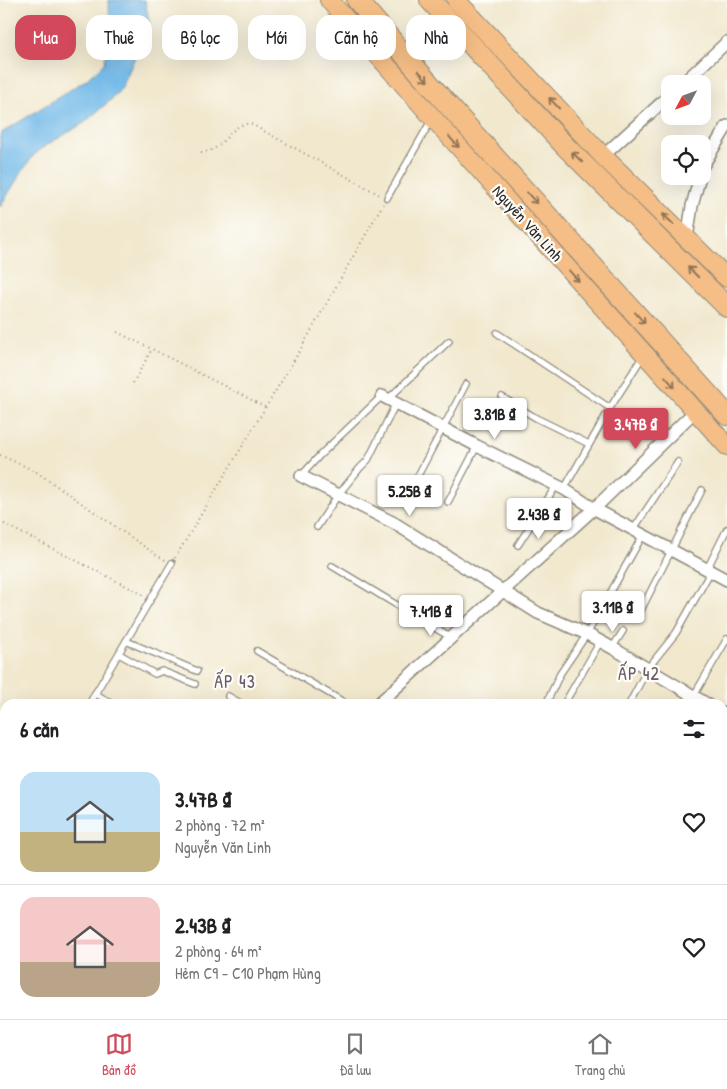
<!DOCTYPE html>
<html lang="vi">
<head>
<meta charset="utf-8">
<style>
  :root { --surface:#fff; --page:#f2f2f2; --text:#202124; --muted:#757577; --line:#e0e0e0; --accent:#d1495b }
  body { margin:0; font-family:"Patrick Hand",sans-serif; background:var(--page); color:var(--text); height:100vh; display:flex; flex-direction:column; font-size:19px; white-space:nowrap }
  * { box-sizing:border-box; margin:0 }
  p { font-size:16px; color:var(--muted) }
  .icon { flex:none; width:28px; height:28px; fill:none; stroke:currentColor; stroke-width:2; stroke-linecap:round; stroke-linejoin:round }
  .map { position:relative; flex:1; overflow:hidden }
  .side { position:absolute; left:0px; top:699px; width:728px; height:321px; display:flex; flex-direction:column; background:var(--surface); border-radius:15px 15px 0 0; box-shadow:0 5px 20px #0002 }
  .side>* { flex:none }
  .guide { position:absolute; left:15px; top:15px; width:698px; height:45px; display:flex; gap:10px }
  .needle { width:32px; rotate:229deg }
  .tools { position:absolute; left:661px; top:75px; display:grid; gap:10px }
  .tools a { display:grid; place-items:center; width:50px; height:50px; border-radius:10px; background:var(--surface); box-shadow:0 5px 20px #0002; font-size:25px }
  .price { position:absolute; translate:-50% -42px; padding:0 11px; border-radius:5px; background:#fff; color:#222; font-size:16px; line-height:32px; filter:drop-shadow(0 1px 2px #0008) }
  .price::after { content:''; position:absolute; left:50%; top:30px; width:15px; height:11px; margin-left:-8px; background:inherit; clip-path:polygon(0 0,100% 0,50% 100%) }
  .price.on { background:var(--accent); color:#fff }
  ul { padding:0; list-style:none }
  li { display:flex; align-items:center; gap:15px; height:125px; padding:0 20px }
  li+li { border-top:1px solid var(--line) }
  li span { display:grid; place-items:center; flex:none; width:140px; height:100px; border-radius:15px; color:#555 }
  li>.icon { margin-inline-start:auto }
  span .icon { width:60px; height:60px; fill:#fffc; stroke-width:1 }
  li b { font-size:21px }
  h2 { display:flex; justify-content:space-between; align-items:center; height:60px; padding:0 20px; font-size:21px }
  .chip { padding:0 18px; border-radius:15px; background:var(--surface); box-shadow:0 5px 20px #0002; font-size:18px; line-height:45px }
  .chip.on { background:var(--accent); color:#fff }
  .tab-bar { display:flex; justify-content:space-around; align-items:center; height:70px; border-top:1px solid var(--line); background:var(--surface); font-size:14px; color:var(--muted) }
  .tab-bar a { display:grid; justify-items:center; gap:2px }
  .tab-bar .on { color:var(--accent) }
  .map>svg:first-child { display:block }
</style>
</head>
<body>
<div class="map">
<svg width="727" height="1019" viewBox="0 0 727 1019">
  <rect width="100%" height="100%" fill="#fdfcf7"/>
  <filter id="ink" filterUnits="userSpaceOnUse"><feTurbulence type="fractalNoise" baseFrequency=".02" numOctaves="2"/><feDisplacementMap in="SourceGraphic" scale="10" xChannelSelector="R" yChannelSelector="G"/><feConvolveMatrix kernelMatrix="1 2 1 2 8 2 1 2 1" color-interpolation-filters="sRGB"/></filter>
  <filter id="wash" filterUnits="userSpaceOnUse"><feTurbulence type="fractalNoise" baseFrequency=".0096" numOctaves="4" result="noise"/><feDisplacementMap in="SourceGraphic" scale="20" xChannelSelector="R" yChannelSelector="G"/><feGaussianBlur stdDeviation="1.12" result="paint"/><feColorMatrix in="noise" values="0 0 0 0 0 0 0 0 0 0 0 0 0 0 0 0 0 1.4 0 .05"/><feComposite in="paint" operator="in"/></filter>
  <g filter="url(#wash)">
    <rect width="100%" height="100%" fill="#f1e8ce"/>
    <polygon fill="#71b9e9" stroke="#4e728a" points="109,0 145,0 149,21 148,32 142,41 122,87 115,96 84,123 45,146 33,156 21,173 0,207 0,134 86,80 97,70 104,63 110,34"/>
  </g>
  <g filter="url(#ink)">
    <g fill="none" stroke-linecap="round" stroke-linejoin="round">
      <defs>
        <g id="lane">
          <polyline points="387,198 432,119"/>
          <polyline points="497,333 610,408"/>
          <polyline points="502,397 536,418 589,444"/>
          <polyline points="388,399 449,341"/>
          <polyline points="301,476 320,455 382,396"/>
          <polyline points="414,483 466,384"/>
          <polyline points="564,489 610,408 643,356"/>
          <polyline points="448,502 477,446"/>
          <polyline points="317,527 338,495 360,468 368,460 396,403"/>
          <polyline points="633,530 678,462"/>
          <polyline points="518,545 556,486"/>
          <polyline points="332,566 450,637"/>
          <polyline points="707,569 727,529"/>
          <polyline points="638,616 702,490"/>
          <polyline points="126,641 197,671"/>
          <polyline points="612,648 623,631"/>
          <polyline points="257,651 347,704"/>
          <polyline points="119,654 155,674 162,671 195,684"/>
          <polyline points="95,693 112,704"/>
          <polyline points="228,696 242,704"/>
          <polyline points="89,704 172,563"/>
          <polyline points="546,704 560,674 587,634 643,535"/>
          <polyline points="564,704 600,642"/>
          <polyline points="629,704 648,668 676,633 711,571"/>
          <polyline points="689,704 727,639"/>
          <polyline points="0,717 5,721"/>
          <polyline points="0,931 5,933"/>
          <polyline points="113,1019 116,1015"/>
          <polyline points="187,1019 189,1015"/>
          <polyline points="315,1019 317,1015"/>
          <polyline points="706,1019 709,1015"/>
        </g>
        <g id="street">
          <polyline points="682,84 727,42"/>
          <polyline points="603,156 670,95"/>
          <polyline points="702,167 727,126"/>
          <polyline points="687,238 692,206 700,176"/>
          <polyline points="382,396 477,446 564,489 593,508 727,580"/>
          <polyline points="301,476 394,523 538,613 587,634 616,650 707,704"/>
          <polyline points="378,704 598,505 695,411"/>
          <polyline points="722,713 727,715"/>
          <polyline points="722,820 727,822"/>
          <polyline points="0,852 5,855"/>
          <polyline points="0,975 5,972"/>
          <polyline points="148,1015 155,1019"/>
          <polyline points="302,1015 309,1019"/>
          <polyline points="607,1015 615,1019"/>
          <polyline points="17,1019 24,1015"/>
        </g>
        <g id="primary">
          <polyline points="329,0 433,118 727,446"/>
          <polyline points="456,0 603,156 727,278"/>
        </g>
        <g id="highway">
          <polyline points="357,0 447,104 727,415"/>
          <polyline points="430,0 565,146 727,307"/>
        </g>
      </defs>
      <use href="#lane" stroke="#8e8a7c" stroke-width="8"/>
      <use href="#street" stroke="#8e8a7c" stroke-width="14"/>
      <use href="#primary" stroke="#8e8a7c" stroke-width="20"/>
      <use href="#highway" stroke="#8e8a7c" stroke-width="22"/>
      <g stroke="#8e8a7c" stroke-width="2" stroke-dasharray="1 4" stroke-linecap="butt">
        <path d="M201 153C208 151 214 150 219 145 230 136 236 122 251 124L380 195"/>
        <polyline points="117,332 152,349"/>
        <polyline points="133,383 152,349 265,407"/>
        <polyline points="0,455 35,471 158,556 167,561"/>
        <polyline points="4,524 144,595"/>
        <polyline points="175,558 299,352 383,204"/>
      </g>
      <use href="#lane" stroke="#fff" stroke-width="5.5"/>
      <use href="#street" stroke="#fff" stroke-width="11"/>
      <use href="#primary" stroke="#f5be86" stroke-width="18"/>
      <use href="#highway" stroke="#f5be86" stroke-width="20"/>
    </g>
    <defs><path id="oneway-shaft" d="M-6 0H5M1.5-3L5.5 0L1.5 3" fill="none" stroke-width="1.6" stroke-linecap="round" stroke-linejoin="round" transform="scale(1.25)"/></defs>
    <g stroke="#907458">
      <use href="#oneway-shaft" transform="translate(423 76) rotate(49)"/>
      <use href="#oneway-shaft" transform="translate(554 103) rotate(-133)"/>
      <use href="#oneway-shaft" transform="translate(454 142) rotate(48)"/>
      <use href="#oneway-shaft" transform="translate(577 157) rotate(-136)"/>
      <use href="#oneway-shaft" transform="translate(532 198) rotate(48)"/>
      <use href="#oneway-shaft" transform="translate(668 219) rotate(-136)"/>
      <use href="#oneway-shaft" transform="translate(693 272) rotate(-135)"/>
      <use href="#oneway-shaft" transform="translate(574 276) rotate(48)"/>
      <use href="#oneway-shaft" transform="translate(640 318) rotate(48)"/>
      <use href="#oneway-shaft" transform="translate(670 382) rotate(49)"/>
    </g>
  </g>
  <g text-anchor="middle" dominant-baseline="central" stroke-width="4.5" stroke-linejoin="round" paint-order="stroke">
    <g font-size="16" fill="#2b2b2b" stroke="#fdfcf7">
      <text transform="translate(528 223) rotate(48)">Nguyễn Văn Linh</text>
    </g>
    <g font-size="18" letter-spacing="1" fill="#685a6a" stroke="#fdfcf7">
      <text x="639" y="673">ẤP 42</text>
      <text x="235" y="681">ẤP 43</text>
    </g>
  </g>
</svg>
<div class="tools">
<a><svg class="needle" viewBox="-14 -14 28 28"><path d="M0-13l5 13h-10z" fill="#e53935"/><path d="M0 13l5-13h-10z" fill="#757577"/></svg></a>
<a><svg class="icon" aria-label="locate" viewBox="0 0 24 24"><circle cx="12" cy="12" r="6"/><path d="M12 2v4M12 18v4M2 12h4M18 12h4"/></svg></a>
</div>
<b class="price" style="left:495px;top:440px">3.81B ₫</b>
<b class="price on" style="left:636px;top:450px">3.47B ₫</b>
<b class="price" style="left:410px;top:517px">5.25B ₫</b>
<b class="price" style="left:539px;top:540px">2.43B ₫</b>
<b class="price" style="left:613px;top:633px">3.11B ₫</b>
<b class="price" style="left:431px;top:637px">7.41B ₫</b>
<div class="guide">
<a class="chip on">Mua</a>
<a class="chip">Thuê</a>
<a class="chip">Bộ lọc</a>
<a class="chip">Mới</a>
<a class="chip">Căn hộ</a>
<a class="chip">Nhà</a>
</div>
<section class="side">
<h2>6 căn<svg class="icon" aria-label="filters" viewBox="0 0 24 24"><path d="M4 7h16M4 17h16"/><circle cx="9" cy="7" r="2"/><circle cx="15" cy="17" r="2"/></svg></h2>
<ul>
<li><span style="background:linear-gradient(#bfe0f5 60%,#c2b280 0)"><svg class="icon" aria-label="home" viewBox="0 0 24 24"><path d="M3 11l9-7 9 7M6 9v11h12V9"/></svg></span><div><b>3.47B ₫</b><p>2 phòng · 72 m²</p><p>Nguyễn Văn Linh</p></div><svg class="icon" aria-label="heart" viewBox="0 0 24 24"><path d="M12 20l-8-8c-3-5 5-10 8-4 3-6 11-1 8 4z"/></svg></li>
<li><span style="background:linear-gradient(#f6c9c9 65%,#b9a48a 0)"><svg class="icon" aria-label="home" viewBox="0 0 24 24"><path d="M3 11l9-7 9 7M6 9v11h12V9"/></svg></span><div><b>2.43B ₫</b><p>2 phòng · 64 m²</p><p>Hẻm C9 - C10 Phạm Hùng</p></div><svg class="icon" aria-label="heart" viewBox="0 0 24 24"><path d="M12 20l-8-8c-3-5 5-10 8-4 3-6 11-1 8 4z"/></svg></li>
</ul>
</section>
</div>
<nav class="tab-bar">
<a class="on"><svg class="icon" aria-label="map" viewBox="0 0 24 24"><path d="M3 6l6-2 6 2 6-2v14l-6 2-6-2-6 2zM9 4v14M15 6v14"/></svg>Bản đồ</a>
<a><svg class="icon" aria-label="saved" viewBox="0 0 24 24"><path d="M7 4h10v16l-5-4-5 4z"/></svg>Đã lưu</a>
<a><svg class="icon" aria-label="home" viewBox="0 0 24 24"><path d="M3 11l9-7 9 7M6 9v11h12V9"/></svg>Trang chủ</a>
</nav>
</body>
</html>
